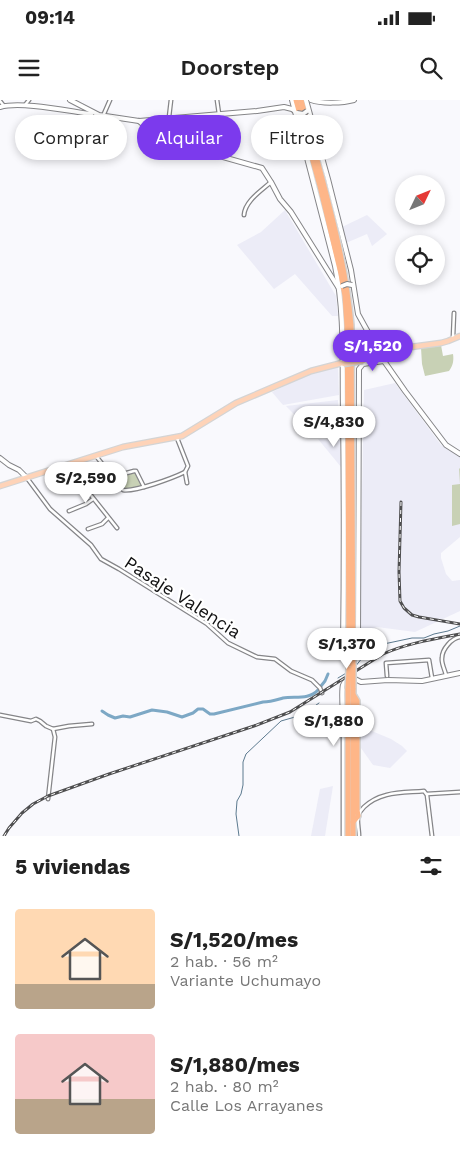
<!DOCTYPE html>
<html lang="es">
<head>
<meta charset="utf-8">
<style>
  :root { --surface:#fff; --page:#f6f6f6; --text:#222; --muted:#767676; --accent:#7c3aed }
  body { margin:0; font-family:"Work Sans",sans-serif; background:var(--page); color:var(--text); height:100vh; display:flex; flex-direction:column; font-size:19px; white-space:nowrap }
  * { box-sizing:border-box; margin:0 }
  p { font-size:16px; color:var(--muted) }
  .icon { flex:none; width:28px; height:28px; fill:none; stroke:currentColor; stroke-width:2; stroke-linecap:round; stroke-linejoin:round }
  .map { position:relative; height:736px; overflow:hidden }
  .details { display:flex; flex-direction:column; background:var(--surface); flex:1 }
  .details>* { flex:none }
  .banner { position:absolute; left:15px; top:15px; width:430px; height:45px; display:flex; gap:10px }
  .needle { width:32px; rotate:47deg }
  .buttons { position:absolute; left:395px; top:75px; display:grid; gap:10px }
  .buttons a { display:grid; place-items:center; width:50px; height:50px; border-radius:50%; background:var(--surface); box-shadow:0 2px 8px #0003; font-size:25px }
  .price { position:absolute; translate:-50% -42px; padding:0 11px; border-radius:18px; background:#fff; color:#222; font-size:16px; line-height:32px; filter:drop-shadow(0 1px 2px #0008) }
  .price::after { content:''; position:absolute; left:50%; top:30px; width:15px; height:11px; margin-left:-8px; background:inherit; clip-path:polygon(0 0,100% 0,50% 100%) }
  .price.selected { background:var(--accent); color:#fff }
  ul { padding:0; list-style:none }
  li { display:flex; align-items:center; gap:15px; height:125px; padding:0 15px }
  li span { display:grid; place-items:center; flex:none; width:140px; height:100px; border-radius:5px; color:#555 }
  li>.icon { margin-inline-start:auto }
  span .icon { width:60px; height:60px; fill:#fffc; stroke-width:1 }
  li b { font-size:21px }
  h2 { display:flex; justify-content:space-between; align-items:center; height:60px; padding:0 15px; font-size:21px }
  .tag { padding:0 18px; border-radius:22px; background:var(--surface); box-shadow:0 2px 8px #0003; font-size:18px; line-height:45px }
  .tag.selected { background:var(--accent); color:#fff }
  .status { display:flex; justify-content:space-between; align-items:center; height:35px; padding:0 25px; background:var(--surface); direction:ltr }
  .status svg { height:14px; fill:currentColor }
  header { display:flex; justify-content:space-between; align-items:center; height:65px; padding:0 15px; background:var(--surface); font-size:22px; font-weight:600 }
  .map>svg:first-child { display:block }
</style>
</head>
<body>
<div class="status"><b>09:14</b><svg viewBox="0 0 49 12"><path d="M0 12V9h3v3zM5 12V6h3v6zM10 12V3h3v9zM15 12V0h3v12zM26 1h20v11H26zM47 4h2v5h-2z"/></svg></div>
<header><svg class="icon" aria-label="menu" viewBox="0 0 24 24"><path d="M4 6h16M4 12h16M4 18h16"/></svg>Doorstep<svg class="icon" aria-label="search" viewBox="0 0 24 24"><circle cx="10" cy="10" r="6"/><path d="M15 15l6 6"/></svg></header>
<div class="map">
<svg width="460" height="736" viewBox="0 0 460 736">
  <rect width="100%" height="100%" fill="#f9f9fd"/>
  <g fill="#ececf7">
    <polygon points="285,110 336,196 338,216 332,216 295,174 274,189 237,145 261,132"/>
    <polygon points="367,115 387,134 372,146 367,134 346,143 342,127"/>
    <polygon points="338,266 339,295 283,305 272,292 315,271"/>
    <polygon points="395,283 441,345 460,356 460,437 441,453 441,458 446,474 452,481 460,480 460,511 415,532 377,527 361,533 360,499 364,290"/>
    <polygon points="338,300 339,335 314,335 286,306"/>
    <polygon points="318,339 340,340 341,367"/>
    <polygon points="360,628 367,629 391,639 402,646 407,651 390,668 373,665 361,648"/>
    <polygon points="333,686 325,736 311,736 320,689"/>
  </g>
  <g fill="#c8d1b5">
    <path d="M441 245 443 256 453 254C454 260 453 266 449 271L425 276 422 264 421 248Z"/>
    <polygon points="459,368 460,369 460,424 452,426 452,385 460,384"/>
    <polygon points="135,373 141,386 125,390 116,379 117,377"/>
  </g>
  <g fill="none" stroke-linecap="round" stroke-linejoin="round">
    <g stroke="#5c7a8f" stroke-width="1">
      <polyline points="355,567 366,553 379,545 412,538 424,538 434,534 448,531 460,526"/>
      <polyline points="338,578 348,572"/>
      <polyline points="239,736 236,714 237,701 241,694 243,685 243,662 246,654 281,621 302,615 319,603"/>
    </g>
    <g stroke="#7da8c5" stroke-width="3">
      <polyline points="321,586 325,581 328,574"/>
      <path d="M102 611 108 615 115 618 123 616 130 617 152 610 167 612 182 617 193 613 198 609H203L210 614H214L263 602C271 602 276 600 283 598 295 596 309 600 318 590"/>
    </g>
    <defs>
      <g id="street">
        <polyline points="217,0 219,14"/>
        <polyline points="0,1 4,6"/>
        <polyline points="25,5 29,0"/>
        <polyline points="103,16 110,0"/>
        <polyline points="169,17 171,0"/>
        <path d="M244 115C245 101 261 91 271 82"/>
        <polyline points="453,237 454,213"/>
        <path d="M96 356 123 390C135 392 173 378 185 372L188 366 177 338"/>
        <polyline points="72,363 74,374 117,428"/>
        <polyline points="185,372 187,383"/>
        <polyline points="112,377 134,371 136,371 144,387"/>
        <polyline points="27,378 50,409 91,445 101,459 119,469 207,524 228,543 257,557 275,559 291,571 312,580 320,588 322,593"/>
        <polyline points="69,411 86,404 93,399"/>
        <polyline points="88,429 102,424 108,418"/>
        <path d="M446 575C445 570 441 563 442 558 442 549 452 538 460 537"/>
        <polyline points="387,576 386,563 429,560 432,578"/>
        <polyline points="0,615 31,621 36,619 40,621 46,626 53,629 69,626 92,624"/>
        <polyline points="427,694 460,692"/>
        <polyline points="48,699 55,637 53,629"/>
        <polyline points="343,736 343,621"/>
        <path d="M359 736C359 730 357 722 358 716 359 713 362 709 364 707 381 691 402 693 424 691L427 695 432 736"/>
      </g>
      <g id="secondary">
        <polyline points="70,0 99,15 139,21 257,11 284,7 292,9 296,12"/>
        <path d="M292 0 335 166C345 214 342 264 343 313 344 391 344 470 343 548L348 561"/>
        <polyline points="306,0 328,79 351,170 358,214 384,261 405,291 446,345 460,354"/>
        <path d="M311 0C322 4 343 3 354 0"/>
        <path d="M0 7C21 1 68 11 91 14L92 12"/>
        <polyline points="139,21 156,36 163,40 262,68 271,82 280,99 291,112 338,187"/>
        <polyline points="0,358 9,365 19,370 26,377"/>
        <polyline points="354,549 358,541 359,269 363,264 384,261"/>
        <path d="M343 618C343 611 341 591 343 585 345 580 349 579 353 578L361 582 388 580 422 581 460 573"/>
      </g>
      <g id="primary">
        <polyline points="363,258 396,249 441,243 448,241 460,236"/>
        <polyline points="369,259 382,256 387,252"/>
        <polyline points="0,386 123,347 182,336 236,303 311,271 342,263"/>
      </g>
      <g id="highway">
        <polyline points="296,0 320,86 341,174 345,196 347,226 348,329 349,569"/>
        <path d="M301 0C320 74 344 148 351 225L353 566"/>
        <polyline points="348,626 343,620 348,611"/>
        <polyline points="353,722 358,716 357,710 357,601 354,596"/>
        <polyline points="348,736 348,589"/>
        <polyline points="353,736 353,588"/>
      </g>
    </defs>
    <use href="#street" stroke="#858588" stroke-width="5"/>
    <use href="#secondary" stroke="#858588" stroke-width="6"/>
    <use href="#primary" stroke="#d4d4d4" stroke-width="7"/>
    <use href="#highway" stroke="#d4d4d4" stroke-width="8"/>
    <use href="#street" stroke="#fff" stroke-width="2.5"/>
    <use href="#secondary" stroke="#fff" stroke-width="4"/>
    <use href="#primary" stroke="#fed3b8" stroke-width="4.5"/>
    <use href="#highway" stroke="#feb688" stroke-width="5"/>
    <defs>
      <g id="rail">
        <polyline points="401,402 399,472 400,501 404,508 412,515 419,517 460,524"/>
        <path d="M4 736 9 728 22 713 33 704 48 696 109 674 254 626 290 612 383 554C408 543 434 539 460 534"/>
      </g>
    </defs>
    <use href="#rail" stroke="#4f4f50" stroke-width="3"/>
    <use href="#rail" stroke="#fff" stroke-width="1" stroke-dasharray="4" stroke-linecap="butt"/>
    <defs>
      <g id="secondary-bridge">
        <polyline points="297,13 303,14 307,11"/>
        <polyline points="342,186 347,184 352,185"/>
        <polyline points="346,333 352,334 357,333"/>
      </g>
      <polyline id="primary-bridge" points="344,264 363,261"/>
      <g id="highway-bridge">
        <polyline points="353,588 353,566"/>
        <polyline points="348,589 349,569"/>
      </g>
    </defs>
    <use href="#secondary-bridge" stroke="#858588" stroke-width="6" stroke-linecap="butt"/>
    <use href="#primary-bridge" stroke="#d4d4d4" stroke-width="7" stroke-linecap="butt"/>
    <use href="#highway-bridge" stroke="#d4d4d4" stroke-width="8" stroke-linecap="butt"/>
    <use href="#secondary-bridge" stroke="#fff" stroke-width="4"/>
    <use href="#primary-bridge" stroke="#fed3b8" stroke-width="4.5"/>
    <use href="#highway-bridge" stroke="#feb688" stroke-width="5"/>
  </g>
  <g text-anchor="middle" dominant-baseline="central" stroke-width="4.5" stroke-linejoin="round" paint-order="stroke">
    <g font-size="18" fill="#101011" stroke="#fff">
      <text transform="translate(183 497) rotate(33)">Pasaje Valencia</text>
    </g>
  </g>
</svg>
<div class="buttons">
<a><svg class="needle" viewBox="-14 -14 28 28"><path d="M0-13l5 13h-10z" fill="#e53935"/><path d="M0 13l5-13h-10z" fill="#767676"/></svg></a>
<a><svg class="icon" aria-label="locate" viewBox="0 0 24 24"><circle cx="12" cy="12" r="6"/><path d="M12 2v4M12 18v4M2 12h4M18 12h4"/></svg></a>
</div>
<b class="price selected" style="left:373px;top:272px">S/1,520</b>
<b class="price" style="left:334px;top:348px">S/4,830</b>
<b class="price" style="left:86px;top:404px">S/2,590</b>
<b class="price" style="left:347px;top:570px">S/1,370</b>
<b class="price" style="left:334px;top:647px">S/1,880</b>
<div class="banner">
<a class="tag">Comprar</a>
<a class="tag selected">Alquilar</a>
<a class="tag">Filtros</a>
</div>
</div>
<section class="details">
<h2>5 viviendas<svg class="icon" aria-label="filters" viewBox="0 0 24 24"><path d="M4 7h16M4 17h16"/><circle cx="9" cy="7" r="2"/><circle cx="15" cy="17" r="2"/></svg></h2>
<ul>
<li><span style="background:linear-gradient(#ffd9b3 75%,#b9a48a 0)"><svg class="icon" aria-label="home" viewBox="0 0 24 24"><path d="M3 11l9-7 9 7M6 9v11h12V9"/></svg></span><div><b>S/1,520/mes</b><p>2 hab. · 56 m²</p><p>Variante Uchumayo</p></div></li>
<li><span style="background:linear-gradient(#f6c9c9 65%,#b9a48a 0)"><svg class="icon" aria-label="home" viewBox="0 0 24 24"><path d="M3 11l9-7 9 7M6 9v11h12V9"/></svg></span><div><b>S/1,880/mes</b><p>2 hab. · 80 m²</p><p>Calle Los Arrayanes</p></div></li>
</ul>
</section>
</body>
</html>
